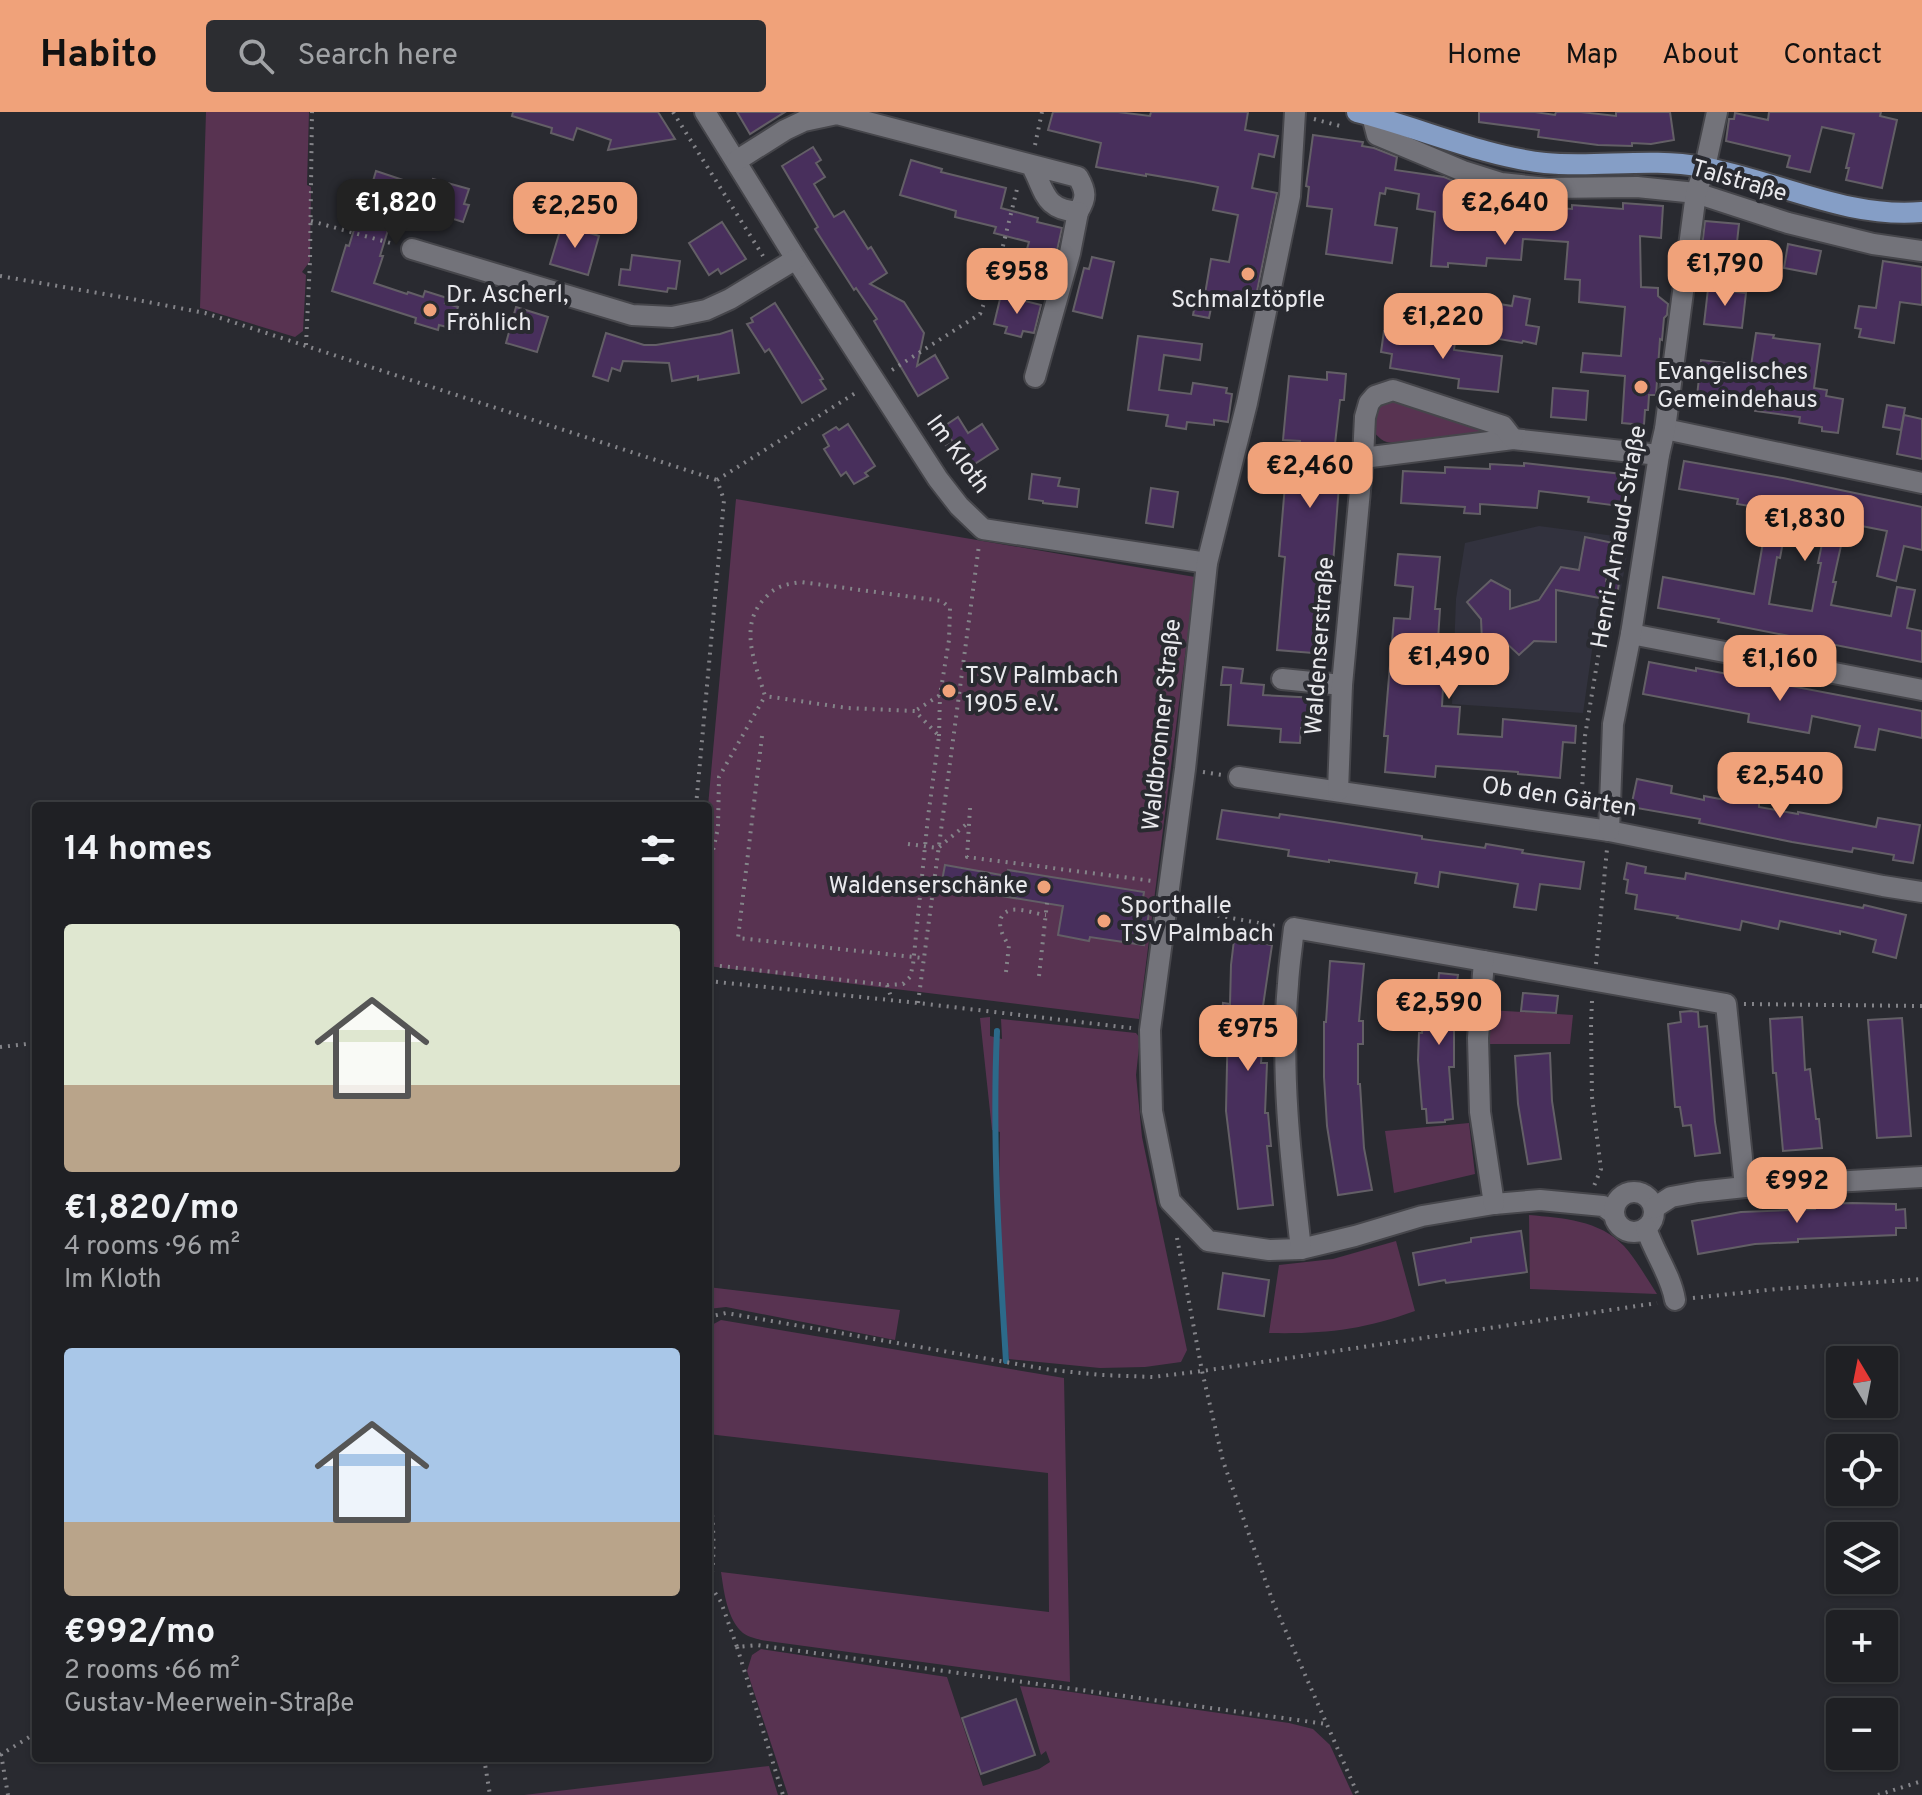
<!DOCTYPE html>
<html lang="en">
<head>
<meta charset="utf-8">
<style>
  :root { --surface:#1f2024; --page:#2c2d31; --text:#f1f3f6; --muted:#a1a3a6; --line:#3c3e41; --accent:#f0a27a }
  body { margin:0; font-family:Overpass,sans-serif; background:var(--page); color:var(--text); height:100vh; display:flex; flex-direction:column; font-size:30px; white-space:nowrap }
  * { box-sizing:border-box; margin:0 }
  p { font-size:26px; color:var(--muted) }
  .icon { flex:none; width:44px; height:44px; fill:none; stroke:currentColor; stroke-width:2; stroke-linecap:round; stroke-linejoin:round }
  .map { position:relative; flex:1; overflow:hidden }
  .side { position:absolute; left:32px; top:690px; width:680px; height:960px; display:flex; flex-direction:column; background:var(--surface); border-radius:8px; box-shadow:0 2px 6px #0004,0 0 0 2px var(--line) }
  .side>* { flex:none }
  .needle { width:52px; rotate:350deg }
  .controls { position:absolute; left:1826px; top:1234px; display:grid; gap:16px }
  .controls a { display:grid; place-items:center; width:72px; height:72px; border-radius:8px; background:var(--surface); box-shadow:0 2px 6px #0004,0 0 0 2px var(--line); font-size:40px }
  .price { position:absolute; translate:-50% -68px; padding:0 18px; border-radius:16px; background:var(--accent); color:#111; font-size:26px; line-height:52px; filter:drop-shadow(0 2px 4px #0008) }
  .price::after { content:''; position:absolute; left:50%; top:48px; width:24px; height:18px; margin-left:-12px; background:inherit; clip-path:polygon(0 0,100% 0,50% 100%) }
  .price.selected { background:#222; color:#fff }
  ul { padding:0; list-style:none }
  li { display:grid; align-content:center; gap:16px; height:424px; padding:0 32px }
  li span { display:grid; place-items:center; height:248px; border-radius:8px; color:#555 }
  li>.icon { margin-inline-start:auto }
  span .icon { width:144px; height:144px; fill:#fffc; stroke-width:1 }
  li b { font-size:34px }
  h2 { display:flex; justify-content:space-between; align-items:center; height:96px; padding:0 32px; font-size:34px }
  header { display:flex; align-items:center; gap:48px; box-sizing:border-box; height:112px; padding:0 40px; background:var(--accent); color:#111 }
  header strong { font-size:38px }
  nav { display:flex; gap:44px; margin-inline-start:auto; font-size:28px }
  .search { width:560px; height:72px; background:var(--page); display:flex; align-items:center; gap:20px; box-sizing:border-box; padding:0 28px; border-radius:8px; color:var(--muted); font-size:30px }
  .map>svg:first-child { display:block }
</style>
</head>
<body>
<header>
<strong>Habito</strong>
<div class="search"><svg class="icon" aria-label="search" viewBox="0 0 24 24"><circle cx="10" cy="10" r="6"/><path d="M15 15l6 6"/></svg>Search here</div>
<nav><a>Home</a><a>Map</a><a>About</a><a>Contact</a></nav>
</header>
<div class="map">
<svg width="1922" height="1683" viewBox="0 0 1922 1683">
  <rect width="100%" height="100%" fill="#292a30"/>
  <polygon fill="#32323e" points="1539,414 1630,426 1614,516 1595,517 1583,601 1452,592 1456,487 1465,431"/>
  <g fill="#583351">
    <polygon points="206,0 309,0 307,73 311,75 310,149 302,160 306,163 303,219 295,225 200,196"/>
    <path d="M1390 287 1485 317 1483 319C1463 323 1400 336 1384 329 1380 327 1377 323 1374 321L1375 294Z"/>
    <polygon points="736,387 1195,465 1139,907 708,854 708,694"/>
    <polygon points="1489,898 1573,903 1570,932 1488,932"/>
    <path d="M990 905V924L1002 927 1001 907 1136 921 1140 926 1136 963 1142 1025 1187 1238 1181 1250 1145 1255 1100 1256 1009 1247C999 1170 998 1097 1000 1020L992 1018 980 906Z"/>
    <polygon points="1469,1011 1475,1062 1394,1081 1385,1019"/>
    <path d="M1529 1103C1563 1106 1599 1108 1624 1134 1636 1147 1647 1167 1657 1182L1530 1177Z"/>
    <path d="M1396 1129 1415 1199C1362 1218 1326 1222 1269 1221L1279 1153 1333 1147Z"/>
    <polygon points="708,1175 900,1198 895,1228 726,1195 708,1197"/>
    <path d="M721 1208 1064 1266 1070 1570 761 1528C755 1526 748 1525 743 1521 727 1507 724 1480 721 1460L1049 1500 1048 1361 708 1322V1215Z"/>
    <polygon points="761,1537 947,1565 983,1674 1039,1657 1050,1650 1046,1639 1041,1643 1020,1574 1050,1577 1289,1611 1313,1617 1330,1633 1353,1683 788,1683 747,1559 752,1543"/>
    <polygon points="769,1654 778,1683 524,1683"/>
  </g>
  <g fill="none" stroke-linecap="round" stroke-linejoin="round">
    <path stroke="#2c6a8a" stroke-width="6" d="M997 919C992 1029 999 1138 1006 1249"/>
  </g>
  <g fill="#482f5c" stroke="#635f66" stroke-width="2" fill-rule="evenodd">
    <polygon points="513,0 658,0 675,27 608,38 611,28 577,16 573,28 551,21 552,16 512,4"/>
    <polygon points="737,0 785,0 750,22"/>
    <polygon points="1053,0 1118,0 1150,4 1151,0 1248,0 1245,18 1278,24 1274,45 1259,42 1252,76 1277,81 1255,189 1245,188 1243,196 1212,191 1209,206 1193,203 1196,187 1204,188 1211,147 1229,150 1238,103 1213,98 1218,75 1193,70 1146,62 1146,64 1096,55 1101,31 1048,18"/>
    <polygon points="1479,0 1535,0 1555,3 1556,0 1581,0 1616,4 1616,0 1670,0 1674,28 1651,32 1632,31 1632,34 1598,33 1538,25 1539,18 1479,10"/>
    <polygon points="1769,0 1881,0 1880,4 1897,8 1882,76 1846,68 1849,56 1846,56 1854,22 1822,15 1810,60 1787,55 1790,44 1726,29 1729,7 1734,7 1735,1 1768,8"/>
    <polygon points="1313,23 1363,30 1362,34 1374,36 1397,45 1395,58 1444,65 1459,71 1453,116 1487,118 1489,91 1572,97 1572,93 1623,97 1623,91 1663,94 1661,126 1640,124 1641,175 1658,176 1658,184 1668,192 1667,203 1664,206 1662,228 1660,227 1656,283 1649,283 1648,298 1645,298 1644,313 1622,311 1625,264 1581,260 1583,241 1621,244 1625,195 1579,190 1580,168 1565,167 1568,130 1523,127 1521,148 1487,146 1486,154 1448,151 1448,155 1431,154 1435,100 1417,97 1419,82 1386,76 1385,82 1380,81 1375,113 1397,116 1392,151 1326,142 1332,97 1307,94 1309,75 1306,74"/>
    <polygon points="813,35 821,48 816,51 825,65 814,72 834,105 844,99 868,137 871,135 887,161 870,172 904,190 924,221 917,254 935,243 948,266 918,284 874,209 877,207 856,176 854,178 815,117 818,115 782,54"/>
    <polygon points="911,48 942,57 941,60 1006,76 1001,96 1038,106 1037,110 1062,116 1054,152 1025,144 1029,130 994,121 996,115 955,105 956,99 900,83"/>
    <polygon points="376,59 430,77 433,67 469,77 464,92 469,93 463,110 397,89 380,144 383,144 374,171 407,182 408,180 423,185 425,179 447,186 445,191 458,195 451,216 439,213 438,218 415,211 416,206 332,179 346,133 349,134 361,95 365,96"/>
    <polygon points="1705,109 1739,112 1735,148 1701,144"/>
    <polygon points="722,110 746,147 721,162 718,157 709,163 689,131"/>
    <polygon points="562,112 599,124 588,163 550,152"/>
    <polygon points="1788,132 1821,139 1816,162 1784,156"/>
    <polygon points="632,143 680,149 676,177 668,176 667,180 619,173 621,157 630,158"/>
    <polygon points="1092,145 1114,150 1102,206 1073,199 1084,156 1089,157"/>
    <polygon points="1883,149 1922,155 1922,193 1900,190 1894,231 1859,225 1861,217 1855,216 1859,194 1876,196"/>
    <polygon points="1708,177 1746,181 1742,216 1704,212"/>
    <polygon points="1001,183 1041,193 1034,221 1023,219 1021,225 1005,221 1007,215 994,212"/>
    <polygon points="1514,184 1530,187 1526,213 1539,215 1536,232 1523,229 1522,231 1493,226 1499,192 1512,194"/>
    <polygon points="775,191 823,267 820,268 826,277 802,291 769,237 765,240 747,212 753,210 751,206"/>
    <polygon points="516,195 548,205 537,240 506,231"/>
    <polygon points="732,218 739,261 698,268 698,264 672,269 669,251 623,249 620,259 612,256 608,269 593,264 606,221 644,233 656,233 720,222"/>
    <polygon points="1384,219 1455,230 1454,238 1502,244 1498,280 1458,276 1459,267 1390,256 1392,242 1381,240"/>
    <polygon points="1756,221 1774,223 1773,226 1820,232 1814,276 1827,278 1826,284 1843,287 1838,321 1822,319 1822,315 1799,311 1800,305 1755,299 1756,290 1697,284 1701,248 1751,254"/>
    <polygon points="1138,224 1202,232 1200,248 1164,243 1159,278 1191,282 1193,271 1227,276 1226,281 1232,282 1228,310 1214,308 1214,313 1187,310 1186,317 1166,314 1168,303 1128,298"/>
    <polygon points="1327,260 1346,262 1344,288 1340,288 1335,332 1342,333 1331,479 1319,478 1317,510 1328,511 1325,542 1277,538 1285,445 1279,444 1285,373 1296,374 1300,329 1283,328 1289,264 1327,268"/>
    <polygon points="1553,276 1588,279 1586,308 1551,305"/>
    <polygon points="1887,293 1905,296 1901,318 1883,315"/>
    <polygon points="1904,303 1922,307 1922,347 1897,342"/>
    <polygon points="958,305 968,321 982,312 998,337 962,360 946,334 953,330 943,315"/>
    <polygon points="848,312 875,354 865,361 868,364 854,372 846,360 841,364 824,337 829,334 823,323 836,315 839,318"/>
    <path d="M1684 349 1783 366 1922 395V438L1904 434 1896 469 1877 464 1887 419 1846 411 1833 470H1836L1831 493 1891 504 1897 475 1915 478 1907 516 1922 519V550L1718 510 1719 507 1658 496 1663 465 1754 482 1768 402 1749 399 1750 394 1737 392 1738 387 1679 377ZM1789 398 1826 405 1825 408H1827L1818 451H1821L1812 499 1769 492 1777 445 1780 446Z"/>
    <polygon points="1524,351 1631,363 1627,395 1588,390 1589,385 1539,379 1537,396 1480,392 1480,402 1464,401 1465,395 1401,391 1403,359 1445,361 1445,355 1490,357 1490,352 1524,354"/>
    <polygon points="1032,362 1060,366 1058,374 1079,377 1077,395 1043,391 1043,389 1029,387"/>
    <polygon points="1151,376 1178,380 1173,415 1146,411"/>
    <polygon points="1585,425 1613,431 1606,469 1619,471 1616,489 1556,478 1556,530 1534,529 1519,543 1503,528 1482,529 1481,507 1467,490 1491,468 1510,478 1510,497 1539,488 1561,455 1579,458"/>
    <polygon points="1398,442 1440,445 1435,497 1440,497 1436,558 1444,558 1442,594 1460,595 1458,622 1502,625 1503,607 1576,614 1575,631 1563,630 1560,666 1518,662 1518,660 1436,654 1435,665 1385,660 1388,624 1384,624 1394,506 1410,507 1413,475 1395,473"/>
    <polygon points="1649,550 1696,559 1696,556 1922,599 1922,626 1879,617 1875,638 1855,635 1860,614 1812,604 1809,621 1748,610 1749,602 1643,582"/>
    <polygon points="1223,555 1243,557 1241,571 1264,573 1263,583 1317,586 1315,616 1301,616 1300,631 1280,630 1281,617 1228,613 1231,573 1221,573"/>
    <polygon points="1738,652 1756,655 1749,689 1759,691 1759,695 1798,702 1798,700 1876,715 1878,706 1920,713 1913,751 1893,748 1894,743 1853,736 1852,740 1792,730 1699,711 1700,707 1631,695 1637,667 1672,674 1671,681 1704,688 1704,684 1731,689"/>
    <polygon points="1222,698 1279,706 1280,702 1334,710 1422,724 1422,727 1485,736 1486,732 1523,738 1522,741 1584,750 1580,777 1540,772 1536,798 1514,795 1518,772 1440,760 1438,775 1415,771 1417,761 1329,748 1329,750 1288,744 1289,738 1217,727"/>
    <polygon points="1627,751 1646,755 1645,761 1685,767 1686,761 1863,796 1864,793 1906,803 1896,846 1873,840 1876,828 1840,819 1840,822 1780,809 1778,817 1742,809 1740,818 1677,806 1678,804 1635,797 1637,783 1626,781 1628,768 1624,767"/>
    <polygon points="945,753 1007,764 1008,758 1144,780 1142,793 1150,794 1144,833 1090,825 1089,829 1058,823 1063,794 941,774"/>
    <polygon points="1249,821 1268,824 1266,832 1272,833 1263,894 1265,894 1261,951 1267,951 1265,1001 1268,1001 1271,1034 1267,1034 1273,1093 1238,1097 1226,999 1228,907 1222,906 1223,891 1230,892 1231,853 1234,828 1248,829"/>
    <polygon points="1330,849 1364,852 1359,909 1363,909 1363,932 1358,932 1358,972 1360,972 1364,1036 1372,1078 1338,1083 1327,1014 1324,965 1324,910 1326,910"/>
    <polygon points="1439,861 1458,863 1456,876 1464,877 1462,903 1454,902 1454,955 1449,955 1453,1007 1445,1008 1445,1010 1427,1011 1426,997 1422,997 1418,948 1419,921 1422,921 1426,873 1438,874"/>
    <polygon points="1523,881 1558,884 1556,901 1521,899"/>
    <polygon points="1691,899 1698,900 1699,915 1707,914 1715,1010 1720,1041 1695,1044 1691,1013 1683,1014 1680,995 1675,995 1668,912 1681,910 1680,900"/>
    <polygon points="1802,905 1805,958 1810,957 1816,1007 1819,1007 1822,1036 1783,1039 1776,961 1773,961 1770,907"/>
    <polygon points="1902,906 1911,1024 1877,1026 1868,908"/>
    <polygon points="1550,941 1552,989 1561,1047 1528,1052 1518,992 1515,944"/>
    <polygon points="1852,1091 1896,1092 1896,1098 1905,1097 1906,1116 1896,1116 1896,1123 1798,1127 1798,1130 1755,1132 1698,1142 1692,1109 1741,1100 1815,1097 1815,1092"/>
    <polygon points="1521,1119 1527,1160 1446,1171 1445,1168 1419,1173 1413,1141 1471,1130 1471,1126"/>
    <polygon points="1223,1161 1269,1168 1264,1204 1218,1197"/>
    <polygon points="1016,1587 1035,1643 981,1662 962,1606"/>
  </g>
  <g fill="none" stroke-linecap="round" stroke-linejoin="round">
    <defs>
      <g id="minor">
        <polyline points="705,0 796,147 938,367 959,394 983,417 1207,451"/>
        <polyline points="1295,0 1290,84 1247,291 1207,451 1185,657 1150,918 1152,999 1170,1089 1208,1129 1269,1138 1301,1137 1355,1124 1422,1104 1494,1092 1540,1088 1603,1094 1614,1102"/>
        <polyline points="1372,4 1377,23 1463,59 1501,71 1548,76 1637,75 1696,81 1788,111 1873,132 1922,139"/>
        <path d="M736 49 785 18 804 9 837 2 1078 65C1086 79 1087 86 1078 100 1043 97 1046 80 1031 53"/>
        <polyline points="412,137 632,203 672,205 706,198 730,187 796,147"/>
        <polyline points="1035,265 1070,141 1078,100"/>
        <polyline points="1665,317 1922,371"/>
        <polyline points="1363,346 1513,327 1659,343"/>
        <polyline points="1631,522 1922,578"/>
        <polyline points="1282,567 1342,573"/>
        <polyline points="1239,665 1609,719 1883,774 1922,780"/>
        <polyline points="1338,679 1342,573 1363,346 1365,305 1369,291 1375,284 1393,278 1503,314 1513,327"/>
        <polyline points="1609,719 1613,612 1631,522 1659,343 1665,317 1696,81 1705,55 1717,0"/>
        <circle cx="1634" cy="1100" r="20"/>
        <polyline points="1494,1092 1480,1000 1478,926 1484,849 1726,892 1745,1075"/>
        <polyline points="1654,1096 1671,1085 1698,1080 1745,1075 1922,1065"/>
        <path d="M1646 1116C1654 1141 1671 1163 1675 1188"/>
        <path d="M1301 1137C1291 1050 1280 960 1288 872 1289 853 1292 835 1294 816L1484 849"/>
      </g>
      <path id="major" d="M1357 0C1418 15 1482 44 1545 51 1597 56 1650 45 1703 55 1775 68 1847 107 1922 100"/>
    </defs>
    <use href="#minor" stroke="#46464b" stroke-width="24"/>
    <use href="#major" stroke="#46464b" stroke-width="24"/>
    <g stroke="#848489" stroke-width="4" stroke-dasharray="2 6" stroke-linecap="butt">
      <polyline points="673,0 763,144"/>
      <polyline points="1314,7 1344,15"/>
      <polyline points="1035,33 1042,0"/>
      <polyline points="311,109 394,132"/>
      <polyline points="0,164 127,186 205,201 717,368"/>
      <polyline points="306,233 310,149 312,0"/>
      <polyline points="892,258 980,202 998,154 1018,73"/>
      <polyline points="717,368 857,280"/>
      <polyline points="762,624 738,826 923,846"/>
      <polyline points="939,624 940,583"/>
      <polyline points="1203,660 1222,663"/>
      <polyline points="696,694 724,388 717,368"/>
      <polyline points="970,696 967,745 1153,769"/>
      <polyline points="1581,696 1585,624 1602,521 1613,521"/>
      <polyline points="908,732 938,736 969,710"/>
      <path d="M708 761 718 716 719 665 765 584C755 550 737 512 767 484 776 474 787 472 801 470L942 489 950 496 949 528 940 583 915 599"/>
      <polyline points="1186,798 1276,814"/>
      <polyline points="708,846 712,853 887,873 903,872 910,865 913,853 928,705 939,624 915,599 847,596 765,584"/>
      <polyline points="1596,852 1607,737"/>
      <path d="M1006 860 1009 833C1001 823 993 803 1011 798 1021 796 1036 802 1046 803"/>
      <polyline points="1039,864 1047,791"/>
      <polyline points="708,869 918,891 1131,916"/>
      <polyline points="887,873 892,888"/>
      <polyline points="1592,889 1591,912 1592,985 1601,1057 1594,1074"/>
      <polyline points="918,891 979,433"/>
      <polyline points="1744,892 1922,894"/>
      <polyline points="0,935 36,931"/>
      <polyline points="1177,1126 1202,1259 1223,1349 1273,1490 1358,1683"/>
      <polyline points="1693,1186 1777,1177 1922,1167"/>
      <polyline points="708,1205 726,1201 1051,1258 1102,1263 1153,1265 1202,1259 1657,1191"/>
      <path d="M708 1363C712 1400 717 1437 710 1473L721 1490 737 1535 757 1533 1326 1612"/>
      <polyline points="737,1535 783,1683"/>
      <polyline points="1,1642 8,1683"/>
      <polyline points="0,1643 36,1621"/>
      <polyline points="484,1646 490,1683"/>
      <polyline points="1878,1683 1922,1669"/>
    </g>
    <use href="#minor" stroke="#73737a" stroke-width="20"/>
    <use href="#major" stroke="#859ec6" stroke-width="20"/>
  </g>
  <g fill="#f0a27a" stroke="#292a30" stroke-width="3">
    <circle cx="1248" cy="162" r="8"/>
    <circle cx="430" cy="198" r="8"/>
    <circle cx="1641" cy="275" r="8"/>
    <circle cx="949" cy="579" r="8"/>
    <circle cx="1044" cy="775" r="8"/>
    <circle cx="1104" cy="809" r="8"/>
  </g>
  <g text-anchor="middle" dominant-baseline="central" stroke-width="8" stroke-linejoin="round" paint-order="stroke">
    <g font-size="24" fill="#e9e9ed" stroke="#292a30">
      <text transform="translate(1739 70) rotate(16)">Talstraße</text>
      <text transform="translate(957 343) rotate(54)">Im Kloth</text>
      <text transform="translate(1620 425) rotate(-80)">Henri-Arnaud-Straße</text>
      <text transform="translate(1321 534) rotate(-86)">Waldenserstraße</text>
      <text transform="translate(1163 613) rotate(-84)">Waldbronner Straße</text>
      <text transform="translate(1559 686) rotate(9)">Ob den Gärten</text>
    </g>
    <g font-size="24" fill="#e9e9ed" stroke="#292a30" text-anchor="start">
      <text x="446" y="184">Dr. Ascherl,<tspan x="446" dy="28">Fröhlich</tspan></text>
      <text x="1248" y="189" text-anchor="middle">Schmalztöpfle</text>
      <text x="1657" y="261">Evangelisches<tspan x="1657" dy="28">Gemeindehaus</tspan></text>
      <text x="965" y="565">TSV Palmbach<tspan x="965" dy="28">1905 e.V.</tspan></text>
      <text x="1028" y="775" text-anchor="end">Waldenserschänke</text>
      <text x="1120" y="795">Sporthalle<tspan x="1120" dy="28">TSV Palmbach</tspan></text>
    </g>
  </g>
</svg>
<div class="controls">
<a><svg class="needle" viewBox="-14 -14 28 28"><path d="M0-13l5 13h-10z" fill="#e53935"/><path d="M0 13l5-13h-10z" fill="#a1a3a6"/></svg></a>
<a><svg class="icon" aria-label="locate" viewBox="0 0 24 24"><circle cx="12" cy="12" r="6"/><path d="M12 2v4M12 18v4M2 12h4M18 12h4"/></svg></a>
<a><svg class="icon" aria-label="layers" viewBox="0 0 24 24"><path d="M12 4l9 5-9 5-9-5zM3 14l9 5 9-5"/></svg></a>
<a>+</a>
<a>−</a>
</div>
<b class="price selected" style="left:396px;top:135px">€1,820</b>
<b class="price" style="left:1505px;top:135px">€2,640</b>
<b class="price" style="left:575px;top:138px">€2,250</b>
<b class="price" style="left:1725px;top:196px">€1,790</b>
<b class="price" style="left:1017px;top:204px">€958</b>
<b class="price" style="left:1443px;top:249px">€1,220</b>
<b class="price" style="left:1310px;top:398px">€2,460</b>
<b class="price" style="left:1805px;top:451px">€1,830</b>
<b class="price" style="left:1449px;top:589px">€1,490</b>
<b class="price" style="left:1780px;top:591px">€1,160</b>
<b class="price" style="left:1780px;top:708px">€2,540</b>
<b class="price" style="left:1439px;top:935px">€2,590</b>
<b class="price" style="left:1248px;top:961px">€975</b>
<b class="price" style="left:1797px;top:1113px">€992</b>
<section class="side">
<h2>14 homes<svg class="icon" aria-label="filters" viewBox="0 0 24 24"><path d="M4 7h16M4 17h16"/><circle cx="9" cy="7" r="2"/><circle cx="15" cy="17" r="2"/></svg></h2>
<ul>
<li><span style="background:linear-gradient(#dfe7d0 65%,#b9a48a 0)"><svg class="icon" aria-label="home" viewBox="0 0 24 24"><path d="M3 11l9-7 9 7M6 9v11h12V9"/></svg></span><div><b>€1,820/mo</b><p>4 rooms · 96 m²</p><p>Im Kloth</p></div></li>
<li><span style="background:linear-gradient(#a9c7e8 70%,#b9a48a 0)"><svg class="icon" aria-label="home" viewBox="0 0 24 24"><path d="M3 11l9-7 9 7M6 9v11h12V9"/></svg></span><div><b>€992/mo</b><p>2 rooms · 66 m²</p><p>Gustav-Meerwein-Straße</p></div></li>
</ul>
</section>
</div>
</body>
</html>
